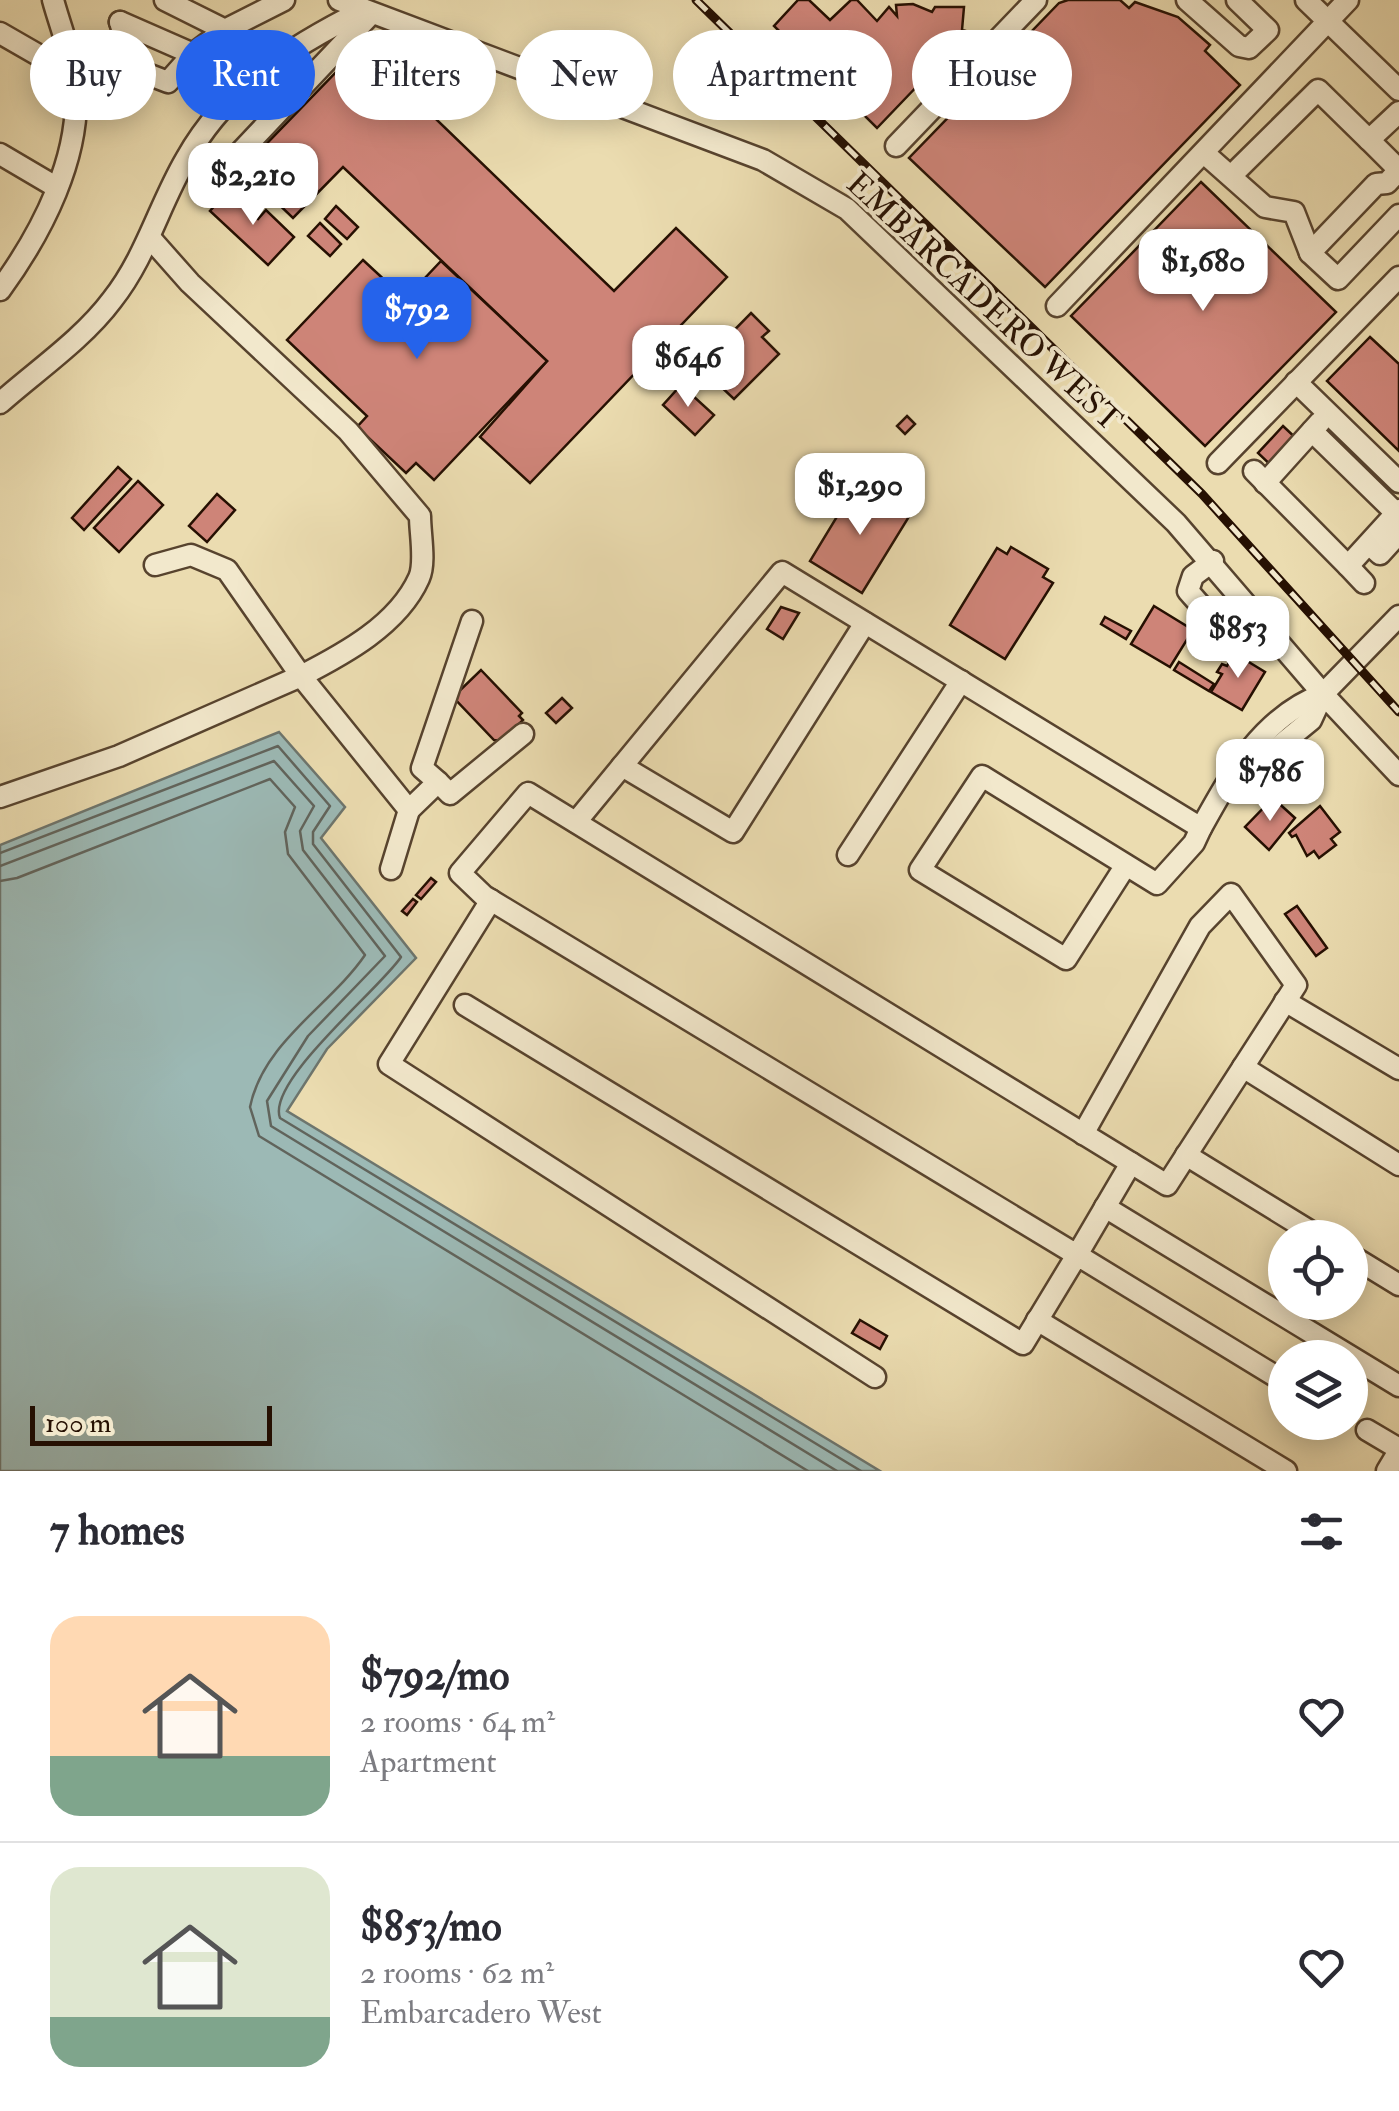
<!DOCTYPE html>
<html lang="en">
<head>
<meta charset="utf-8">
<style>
  :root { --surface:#fff; --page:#f7f7f7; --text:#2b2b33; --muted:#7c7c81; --line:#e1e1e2; --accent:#2563eb }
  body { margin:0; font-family:"IM FELL Double Pica",serif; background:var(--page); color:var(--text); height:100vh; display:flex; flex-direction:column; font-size:38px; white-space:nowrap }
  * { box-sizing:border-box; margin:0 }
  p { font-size:32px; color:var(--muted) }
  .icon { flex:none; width:55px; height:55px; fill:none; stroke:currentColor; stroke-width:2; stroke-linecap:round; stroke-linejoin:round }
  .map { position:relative; height:1471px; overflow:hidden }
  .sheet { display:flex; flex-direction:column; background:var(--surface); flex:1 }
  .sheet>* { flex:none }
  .top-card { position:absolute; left:30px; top:30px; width:1340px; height:90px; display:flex; gap:20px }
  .fabs { position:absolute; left:1268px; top:1220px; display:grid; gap:20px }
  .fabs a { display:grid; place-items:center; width:100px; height:100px; border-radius:50%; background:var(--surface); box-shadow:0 5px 25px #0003; font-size:50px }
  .scale { position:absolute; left:30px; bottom:25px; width:242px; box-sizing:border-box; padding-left:10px; border:5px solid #261002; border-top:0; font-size:28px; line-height:35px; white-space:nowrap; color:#261002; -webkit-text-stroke:8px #f2e8cc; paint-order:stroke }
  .price { position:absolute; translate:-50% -85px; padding:0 22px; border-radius:20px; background:#fff; color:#222; font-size:32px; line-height:65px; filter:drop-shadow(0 2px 5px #0008) }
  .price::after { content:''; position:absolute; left:50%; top:60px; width:30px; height:22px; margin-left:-15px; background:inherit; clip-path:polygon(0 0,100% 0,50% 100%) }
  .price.current { background:var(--accent); color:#fff }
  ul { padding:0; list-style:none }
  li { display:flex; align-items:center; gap:30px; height:250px; padding:0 50px }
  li+li { border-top:2px solid var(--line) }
  li span { display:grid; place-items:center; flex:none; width:280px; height:200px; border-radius:30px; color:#555 }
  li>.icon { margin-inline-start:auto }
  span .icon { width:120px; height:120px; fill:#fffc; stroke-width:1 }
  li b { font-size:42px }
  h2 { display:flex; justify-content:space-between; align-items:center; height:120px; padding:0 50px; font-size:42px }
  .pill { padding:0 35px; border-radius:45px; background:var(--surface); box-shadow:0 5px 25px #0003; font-size:35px; line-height:90px }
  .pill.current { background:var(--accent); color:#fff }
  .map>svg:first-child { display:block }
</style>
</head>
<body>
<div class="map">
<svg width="1399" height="1471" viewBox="0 0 1399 1471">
  <rect width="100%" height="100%" fill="#ebdcb0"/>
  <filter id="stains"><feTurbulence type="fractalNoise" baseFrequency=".002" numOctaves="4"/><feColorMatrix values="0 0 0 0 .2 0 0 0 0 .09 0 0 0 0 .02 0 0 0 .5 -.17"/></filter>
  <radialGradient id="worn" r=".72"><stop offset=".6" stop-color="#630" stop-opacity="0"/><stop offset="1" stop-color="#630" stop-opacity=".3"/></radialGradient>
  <polygon fill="#9cb9b5" stroke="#6d756d" stroke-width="2.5" points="279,732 345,807 321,838 416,958 327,1049 287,1111 880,1471 0,1471 0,845"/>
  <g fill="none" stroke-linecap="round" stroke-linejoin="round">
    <g stroke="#61645c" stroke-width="2.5">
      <path d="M0 853 278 746 330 806 313 832V844L401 957C381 988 266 1081 280 1118L861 1471"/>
      <polyline points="0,866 274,761 314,806 300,831 303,850 385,956 308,1036 267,1101 271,1126 837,1471"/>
      <path d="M0 881 17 878 270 779 295 807 285 832 288 854 365 955C331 1005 263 1042 250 1107L259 1136 808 1471"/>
    </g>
  </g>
  <g fill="#ce8478" stroke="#261002" stroke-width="2.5">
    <polygon points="798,0 809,0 830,20 851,0 857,0 877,21 889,7 897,16 896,5 913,4 932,12 935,7 964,7 962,30 969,32 877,128 774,26"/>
    <polygon points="1068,0 1120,0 1129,8 1135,2 1178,17 1210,45 1205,51 1240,85 1045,287 909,158 1059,3"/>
    <polygon points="375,32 426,81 411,95 614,291 676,228 727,277 530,483 480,437 547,361 343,167 293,218 242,169"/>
    <polygon points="1201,182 1336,312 1205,446 1071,316"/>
    <polygon points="228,191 258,219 266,210 294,237 268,265 210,211"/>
    <polygon points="336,206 358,227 347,239 325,219"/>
    <polygon points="320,223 341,244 330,256 308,236"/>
    <polygon points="363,260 405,299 441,261 547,361 434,480 416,463 406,473 357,427 367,416 287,340"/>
    <polygon points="751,313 769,331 762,337 779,354 734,399 699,366"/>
    <polygon points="1370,337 1399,364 1399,451 1327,381"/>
    <polygon points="681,385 714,415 695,435 663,405"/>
    <polygon points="907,416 915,424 905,434 897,426"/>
    <polygon points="1283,426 1300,442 1275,469 1258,453"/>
    <polygon points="118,467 131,479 84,530 72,518"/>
    <polygon points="138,481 163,505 119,552 94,528"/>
    <polygon points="858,482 910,515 862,593 810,561"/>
    <polygon points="217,494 235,510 207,542 189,526"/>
    <polygon points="1011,547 1048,569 1043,577 1053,583 1005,659 950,625 997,548 1007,554"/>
    <polygon points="1154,606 1193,630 1170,667 1131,644"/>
    <polygon points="781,607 799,613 783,639 767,629"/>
    <polygon points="1105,617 1131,631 1126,639 1101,624"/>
    <polygon points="1234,653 1265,672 1242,710 1211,692 1222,674 1217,672 1222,664 1227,666"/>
    <polygon points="1179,662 1214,684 1209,691 1174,670"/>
    <polygon points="481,670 522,713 519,716 523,720 502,741 494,740 453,697"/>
    <polygon points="562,698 572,708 556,723 546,713"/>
    <polygon points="1273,798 1295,818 1269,850 1245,827"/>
    <polygon points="1320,806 1340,832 1331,839 1336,845 1319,858 1314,851 1307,856 1296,835 1292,837 1289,833"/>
    <polygon points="431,878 436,882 421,899 416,895"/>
    <polygon points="413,899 417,902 407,915 402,911"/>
    <polygon points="1297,906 1327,948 1316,956 1285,914"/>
    <polygon points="860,1320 887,1336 880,1349 852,1333"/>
  </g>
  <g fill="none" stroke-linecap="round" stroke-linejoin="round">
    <defs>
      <g id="minor">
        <polyline points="165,0 225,30 284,0"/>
        <polyline points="339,0 763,160 847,209 1176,523 1323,694 1399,775"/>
        <polyline points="1187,0 1239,46 1249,48 1268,30 1237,0"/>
        <polyline points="1306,0 1399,90"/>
        <polyline points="120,22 134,69 168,82 193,54"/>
        <polyline points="120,22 193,54 225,30"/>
        <polyline points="0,33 73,75"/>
        <polyline points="1369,140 1399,170"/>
        <polyline points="896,146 1036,0"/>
        <polyline points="1204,153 1265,207 1294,212 1310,253 1338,279 1399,215"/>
        <polyline points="0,154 56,187"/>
        <polyline points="230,163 371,14"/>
        <polyline points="1231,176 1318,90 1369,140 1399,112"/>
        <path d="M151 239 190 283 348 431 420 516C420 534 426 563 419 578 398 625 344 654 301 676L227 570 191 555 155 565"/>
        <polyline points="1310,253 1376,184 1387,183 1399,170"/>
        <path d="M0 290C41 234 83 155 75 82 72 55 60 26 53 0"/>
        <polyline points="1057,306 1348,0"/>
        <polyline points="1296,382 1399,482"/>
        <path d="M0 403C36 371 83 339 112 300 146 257 159 205 186 159 227 86 292 46 364 10"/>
        <polyline points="1312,431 1399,516"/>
        <polyline points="1218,463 1399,277"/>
        <polyline points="1254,471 1348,566 1399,510"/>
        <polyline points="1265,483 1320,422"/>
        <polyline points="1369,544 1380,554 1399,533"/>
        <polyline points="1213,561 1193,576 1188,591 1224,632"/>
        <polyline points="1348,566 1364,583"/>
        <polyline points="622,766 733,832 865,623"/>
        <polyline points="438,782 450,794 523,734"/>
        <polyline points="1233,784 1311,720 1323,694 1399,616"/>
        <polygon points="528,793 1131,1163 1077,1255 484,896 460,873"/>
        <polyline points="0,797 119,756 301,676 409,810 391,869"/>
        <polyline points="409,810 438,782 422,768 472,621"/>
        <path d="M576 822 782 572 1201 828C1231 774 1262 717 1323 694"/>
        <polyline points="848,855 961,681"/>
        <polyline points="1126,865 1066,959 920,870 982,776 1157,884 1194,843 1201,828"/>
        <polyline points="491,900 389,1064 875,1377"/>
        <polyline points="1285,1001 1399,1069"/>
        <polyline points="465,1005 1023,1344 1077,1255 1285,1382"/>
        <polyline points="1243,1067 1399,1165"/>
        <polyline points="1083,1134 1200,926 1231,894 1296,985 1167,1185 1131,1163"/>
        <polyline points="1186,1155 1321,1238"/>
        <polyline points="1105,1207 1399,1386"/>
        <polyline points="1350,1255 1399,1285"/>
        <polyline points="1037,1320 1286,1471"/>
        <polyline points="1367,1430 1399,1449"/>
        <polyline points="1387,1471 1399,1451"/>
      </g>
    </defs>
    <use href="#minor" stroke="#57432e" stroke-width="25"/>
    <use href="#minor" stroke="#f2e8cc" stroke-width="20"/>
    <defs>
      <polyline id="rail" points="696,0 1202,494 1399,712"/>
    </defs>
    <use href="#rail" stroke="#261002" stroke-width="9"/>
    <use href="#rail" stroke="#f2e8cc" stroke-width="5" stroke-dasharray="15" stroke-linecap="butt"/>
  </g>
  <g text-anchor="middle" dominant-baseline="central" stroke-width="8" stroke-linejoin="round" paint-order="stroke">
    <g font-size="32" fill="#261002" stroke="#f2e8cc">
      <text transform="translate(984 302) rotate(43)">EMBARCADERO WEST</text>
    </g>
  </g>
  <rect width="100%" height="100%" filter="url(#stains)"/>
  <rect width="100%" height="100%" fill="url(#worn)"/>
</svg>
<div class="fabs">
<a><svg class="icon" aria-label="locate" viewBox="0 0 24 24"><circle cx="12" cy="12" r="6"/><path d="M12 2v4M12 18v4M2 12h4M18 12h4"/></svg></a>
<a><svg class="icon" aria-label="layers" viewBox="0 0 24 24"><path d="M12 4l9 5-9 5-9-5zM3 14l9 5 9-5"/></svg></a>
</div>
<div class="scale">100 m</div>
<b class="price" style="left:253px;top:228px">$2,210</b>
<b class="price" style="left:1203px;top:314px">$1,680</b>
<b class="price current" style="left:417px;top:362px">$792</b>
<b class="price" style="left:688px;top:410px">$646</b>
<b class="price" style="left:860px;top:538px">$1,290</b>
<b class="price" style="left:1238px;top:681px">$853</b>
<b class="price" style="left:1270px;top:824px">$786</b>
<div class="top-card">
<a class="pill">Buy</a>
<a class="pill current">Rent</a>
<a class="pill">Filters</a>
<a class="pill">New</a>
<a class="pill">Apartment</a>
<a class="pill">House</a>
</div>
</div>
<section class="sheet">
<h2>7 homes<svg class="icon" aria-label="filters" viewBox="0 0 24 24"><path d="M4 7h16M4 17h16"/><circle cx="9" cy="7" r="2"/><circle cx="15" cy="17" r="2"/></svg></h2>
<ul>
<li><span style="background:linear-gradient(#ffd9b3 70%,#7fa58c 0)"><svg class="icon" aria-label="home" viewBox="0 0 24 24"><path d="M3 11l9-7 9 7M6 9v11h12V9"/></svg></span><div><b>$792/mo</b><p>2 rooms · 64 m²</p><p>Apartment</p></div><svg class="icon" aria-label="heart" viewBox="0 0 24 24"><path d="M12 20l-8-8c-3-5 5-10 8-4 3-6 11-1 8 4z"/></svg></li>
<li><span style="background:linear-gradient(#dfe7d0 75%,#7fa58c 0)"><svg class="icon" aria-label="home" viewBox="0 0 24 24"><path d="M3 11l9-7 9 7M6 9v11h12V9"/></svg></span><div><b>$853/mo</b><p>2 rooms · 62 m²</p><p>Embarcadero West</p></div><svg class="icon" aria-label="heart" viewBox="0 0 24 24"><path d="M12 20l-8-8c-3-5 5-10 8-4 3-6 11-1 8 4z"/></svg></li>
</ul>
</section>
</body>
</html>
